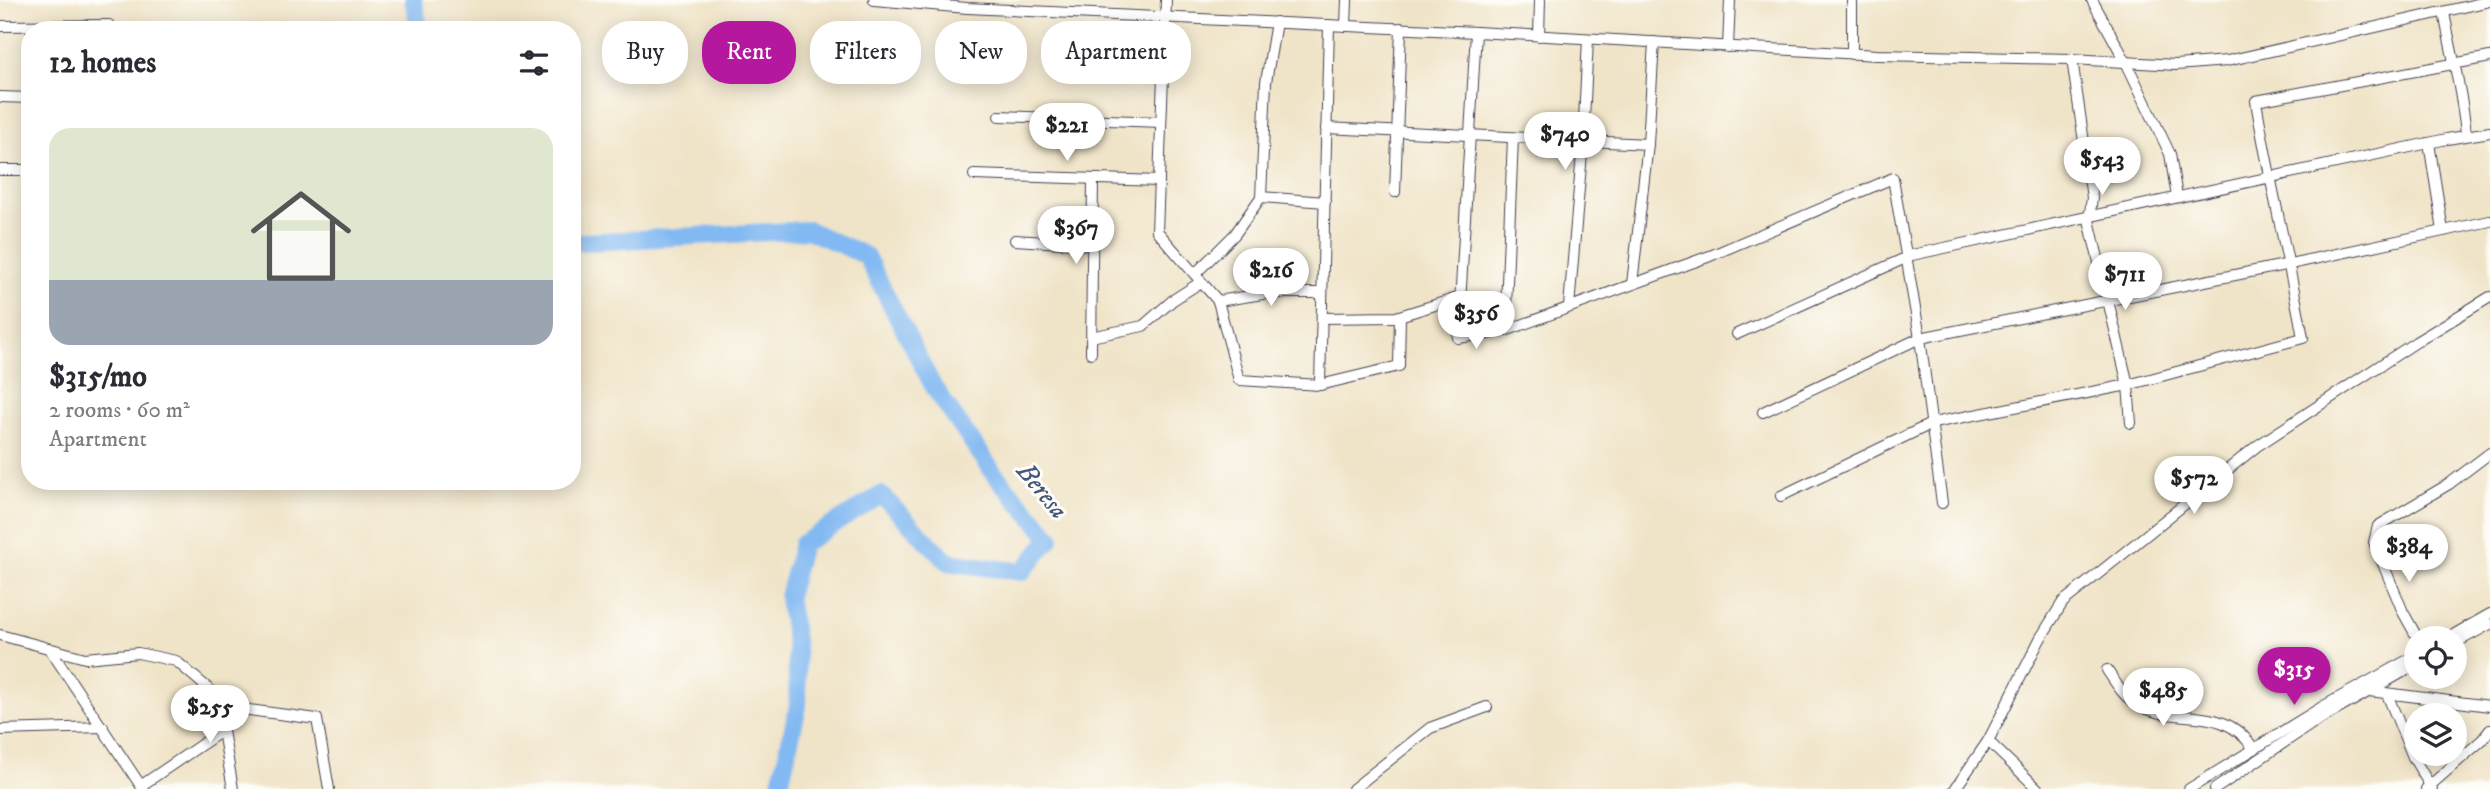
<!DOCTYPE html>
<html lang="en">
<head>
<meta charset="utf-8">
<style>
  :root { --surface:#fff; --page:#f2f2f3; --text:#2b2b33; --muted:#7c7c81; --accent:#b5179e }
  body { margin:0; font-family:"IM FELL DW Pica",serif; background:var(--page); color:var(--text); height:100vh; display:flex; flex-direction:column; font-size:26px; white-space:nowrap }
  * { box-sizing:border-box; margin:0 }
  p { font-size:23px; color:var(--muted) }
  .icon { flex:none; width:38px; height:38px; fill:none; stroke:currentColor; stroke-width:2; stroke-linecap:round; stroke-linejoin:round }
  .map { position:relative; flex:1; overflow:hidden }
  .sheet { position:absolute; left:21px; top:21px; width:560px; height:469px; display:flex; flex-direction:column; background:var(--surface); border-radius:28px; box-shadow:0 4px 18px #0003 }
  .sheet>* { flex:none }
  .hud { position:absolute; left:602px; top:21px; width:665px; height:63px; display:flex; gap:14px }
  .buttons { position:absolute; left:2404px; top:626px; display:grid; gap:14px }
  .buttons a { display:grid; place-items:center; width:63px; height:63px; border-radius:50%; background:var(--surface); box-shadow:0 4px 18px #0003; font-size:35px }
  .price { position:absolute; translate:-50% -60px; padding:0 16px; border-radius:24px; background:#fff; color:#222; font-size:23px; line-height:46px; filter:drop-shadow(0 2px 4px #0008) }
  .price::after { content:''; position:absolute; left:50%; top:42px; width:21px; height:16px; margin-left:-10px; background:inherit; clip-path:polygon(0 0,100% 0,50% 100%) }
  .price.current { background:var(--accent); color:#fff }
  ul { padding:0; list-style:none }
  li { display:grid; align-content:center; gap:14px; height:371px; padding:0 28px }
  li span { display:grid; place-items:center; height:217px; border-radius:21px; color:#555 }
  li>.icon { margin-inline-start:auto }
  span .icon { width:126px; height:126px; fill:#fffc; stroke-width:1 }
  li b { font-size:30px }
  h2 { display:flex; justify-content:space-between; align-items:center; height:84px; padding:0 28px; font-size:30px }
  .pill { padding:0 24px; border-radius:28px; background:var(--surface); box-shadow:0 4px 18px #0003; font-size:24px; line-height:63px }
  .pill.current { background:var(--accent); color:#fff }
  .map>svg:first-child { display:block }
</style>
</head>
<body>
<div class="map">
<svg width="2490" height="789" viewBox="0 0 2490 789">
  <rect width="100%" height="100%" fill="#fdfcf7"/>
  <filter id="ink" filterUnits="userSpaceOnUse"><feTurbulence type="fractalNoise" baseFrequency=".0143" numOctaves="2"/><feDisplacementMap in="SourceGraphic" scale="14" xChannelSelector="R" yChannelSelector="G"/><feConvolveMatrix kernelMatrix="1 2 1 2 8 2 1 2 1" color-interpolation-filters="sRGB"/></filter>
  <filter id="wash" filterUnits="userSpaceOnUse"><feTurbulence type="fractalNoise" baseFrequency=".00686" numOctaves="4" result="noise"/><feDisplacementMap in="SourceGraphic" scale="28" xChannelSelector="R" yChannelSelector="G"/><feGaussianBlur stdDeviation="1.57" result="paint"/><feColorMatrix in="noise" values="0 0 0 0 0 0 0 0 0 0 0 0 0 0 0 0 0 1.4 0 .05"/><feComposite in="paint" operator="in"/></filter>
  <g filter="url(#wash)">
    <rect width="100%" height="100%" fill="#f0e4c8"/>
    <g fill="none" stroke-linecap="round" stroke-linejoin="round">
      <g stroke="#82b9f2" stroke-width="18">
        <polyline points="413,0 420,30"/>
        <polyline points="572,241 585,242 808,230 866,256 934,388 996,476 1051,538 1022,572 948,562 881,495 802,544 788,597 796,647 798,706 779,789"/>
      </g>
    </g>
  </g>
  <g filter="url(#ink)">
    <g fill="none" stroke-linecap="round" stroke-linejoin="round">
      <defs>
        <g id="minor">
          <polyline points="874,0 967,8 1476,32 1877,55 2072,59 2176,65 2227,61 2490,1"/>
          <polyline points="1166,0 1157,231 1218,301 1239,380 1320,385 1329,25"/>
          <polyline points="2092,0 2126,62 2170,154 2177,197"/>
          <path d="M2444 12C2451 53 2463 94 2466 135"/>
          <polyline points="1276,22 1266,82 1261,197 1325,202"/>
          <polyline points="0,26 109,25"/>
          <polyline points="1346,26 1347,0"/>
          <polyline points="1476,32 1458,338 1505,331 1513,138"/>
          <polyline points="1539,36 1540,0"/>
          <polyline points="1728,47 1730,0"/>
          <polyline points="1852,54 1852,0"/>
          <polyline points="2072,59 2092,198 2089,220 2128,385 2131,423"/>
          <polyline points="0,97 30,98"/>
          <polyline points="999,116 1161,122"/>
          <polyline points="1326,128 1648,144"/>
          <polyline points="2429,143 2443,231"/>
          <polyline points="0,170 30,170"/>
          <polyline points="974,175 1159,181"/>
          <polyline points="1395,192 1401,28"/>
          <polyline points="1015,240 1092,245"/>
          <polyline points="1195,274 1235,234 1261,197"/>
          <polyline points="1632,284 1648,144 1654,42"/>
          <polyline points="1218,301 1269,293 1322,293"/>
          <polyline points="1569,307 1583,141 1588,39"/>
          <polyline points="1322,318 1396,317 1461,297"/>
          <polyline points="1505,331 1710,256 1893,178 1920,338 1942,503"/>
          <polyline points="1737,334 1912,255 2447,139 2490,132"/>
          <polyline points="1091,337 1143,326 1173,300 1201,282"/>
          <polyline points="1091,353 1093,179"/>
          <polyline points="1320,385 1399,366 1400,316"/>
          <polyline points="1763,412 1920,338 2290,264 2490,221"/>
          <path d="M1781 496 1933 423 2128 385 2303 338C2289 259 2269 181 2256 101L2490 57"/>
          <polyline points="0,635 85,658 138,653 176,661 217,696 233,789"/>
          <polyline points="2418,639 2403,612 2374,542 2378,526 2449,484 2490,453"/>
          <polyline points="2446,639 2490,614"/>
          <polyline points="2455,643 2490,624"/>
          <polyline points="49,648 143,789"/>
          <path d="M2107 670C2115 682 2123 696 2135 703 2176 728 2221 700 2254 749"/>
          <polyline points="2369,691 2490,706"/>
          <polyline points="2387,694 2413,757 2432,789"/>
          <polyline points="219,706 317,719 329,789"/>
          <polyline points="0,730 103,727"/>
          <polyline points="1988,741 2038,789"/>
          <polyline points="142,785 223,730"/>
          <polyline points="1353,789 1430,728 1487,707"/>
          <polyline points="1955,789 1988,741 2040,639 2063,602 2257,446 2416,342 2490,297"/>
          <polyline points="2189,789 2322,707 2417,655"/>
          <polyline points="2215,789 2310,725 2417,664"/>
          <polyline points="2426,789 2482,740 2490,730"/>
        </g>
      </defs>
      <use href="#minor" stroke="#413f50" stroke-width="12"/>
      <use href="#minor" stroke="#fff" stroke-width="10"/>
    </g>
  </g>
  <g text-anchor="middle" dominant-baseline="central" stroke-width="6" stroke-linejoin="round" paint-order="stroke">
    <g font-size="26" font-style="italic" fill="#44577b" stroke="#fdfcf7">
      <text transform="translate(1042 491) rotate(51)">Beresa</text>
    </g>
  </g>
</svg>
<div class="buttons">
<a><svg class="icon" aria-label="locate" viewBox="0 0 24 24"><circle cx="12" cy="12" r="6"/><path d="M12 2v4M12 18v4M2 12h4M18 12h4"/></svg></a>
<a><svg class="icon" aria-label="layers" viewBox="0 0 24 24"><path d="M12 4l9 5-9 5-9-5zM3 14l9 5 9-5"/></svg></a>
</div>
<b class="price" style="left:1067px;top:163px">$221</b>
<b class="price" style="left:1565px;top:172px">$740</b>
<b class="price" style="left:2102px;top:197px">$543</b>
<b class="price" style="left:1076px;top:266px">$367</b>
<b class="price" style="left:1271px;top:308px">$216</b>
<b class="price" style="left:2125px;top:312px">$711</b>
<b class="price" style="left:1476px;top:351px">$356</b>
<b class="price" style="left:2194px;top:516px">$572</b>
<b class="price" style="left:2409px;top:584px">$384</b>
<b class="price current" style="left:2294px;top:707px">$315</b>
<b class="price" style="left:2163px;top:728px">$485</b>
<b class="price" style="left:210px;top:745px">$255</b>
<div class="hud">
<a class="pill">Buy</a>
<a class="pill current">Rent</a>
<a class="pill">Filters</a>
<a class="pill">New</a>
<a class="pill">Apartment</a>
</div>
<section class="sheet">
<h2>12 homes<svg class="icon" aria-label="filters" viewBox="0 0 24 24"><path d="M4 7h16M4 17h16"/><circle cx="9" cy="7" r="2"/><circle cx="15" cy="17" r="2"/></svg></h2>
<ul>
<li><span style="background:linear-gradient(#dfe7d0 70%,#9aa5b1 0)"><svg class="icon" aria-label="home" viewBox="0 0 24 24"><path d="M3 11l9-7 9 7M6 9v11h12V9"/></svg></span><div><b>$315/mo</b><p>2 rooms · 60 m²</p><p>Apartment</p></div></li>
</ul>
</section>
</div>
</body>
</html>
